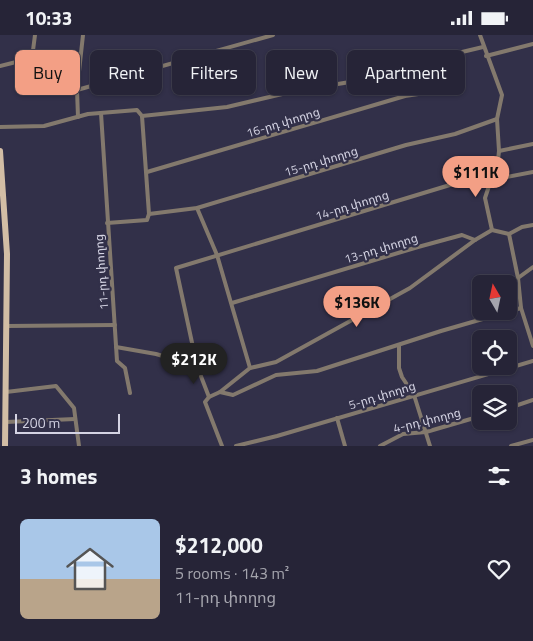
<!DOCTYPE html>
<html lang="en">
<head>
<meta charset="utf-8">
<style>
  :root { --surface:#262437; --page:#323042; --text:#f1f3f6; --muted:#a4a4ad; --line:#424152; --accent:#f39f85 }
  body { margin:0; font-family:"Titillium Web","Noto Sans Armenian",sans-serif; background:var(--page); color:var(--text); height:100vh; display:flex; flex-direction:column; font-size:19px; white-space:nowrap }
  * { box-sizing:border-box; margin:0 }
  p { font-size:16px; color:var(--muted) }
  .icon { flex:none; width:28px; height:28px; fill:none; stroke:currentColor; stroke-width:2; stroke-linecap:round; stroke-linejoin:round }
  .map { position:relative; height:411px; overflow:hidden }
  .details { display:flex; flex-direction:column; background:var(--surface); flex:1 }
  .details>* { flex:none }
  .hud { position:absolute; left:15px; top:15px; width:504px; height:45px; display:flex; gap:10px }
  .needle { width:32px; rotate:351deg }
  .tools { position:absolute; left:472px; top:240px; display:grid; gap:10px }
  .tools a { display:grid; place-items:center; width:45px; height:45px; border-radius:8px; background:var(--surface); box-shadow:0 1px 4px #0004,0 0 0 1px var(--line); font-size:25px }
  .scale { position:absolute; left:15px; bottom:12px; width:105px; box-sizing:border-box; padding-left:5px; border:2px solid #d4d3e3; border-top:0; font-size:14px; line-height:18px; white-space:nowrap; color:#d4d3e3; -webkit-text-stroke:4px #323049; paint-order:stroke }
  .price { position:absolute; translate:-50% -42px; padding:0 11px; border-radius:18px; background:var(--accent); color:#111; font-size:16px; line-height:32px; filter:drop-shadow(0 1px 2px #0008) }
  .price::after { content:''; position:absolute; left:50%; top:30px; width:15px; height:11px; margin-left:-8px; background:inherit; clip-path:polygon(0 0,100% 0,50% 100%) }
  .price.selected { background:#222; color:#fff }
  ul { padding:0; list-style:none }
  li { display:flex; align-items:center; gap:15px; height:125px; padding:0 20px }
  li span { display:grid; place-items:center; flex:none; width:140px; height:100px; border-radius:8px; color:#555 }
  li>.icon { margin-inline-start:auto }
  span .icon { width:60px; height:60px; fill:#fffc; stroke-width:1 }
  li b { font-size:21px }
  h2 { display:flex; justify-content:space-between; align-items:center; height:60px; padding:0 20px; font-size:21px }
  .chip { padding:0 18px; border-radius:8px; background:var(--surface); box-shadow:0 1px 4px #0004,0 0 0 1px var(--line); font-size:18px; line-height:45px }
  .chip.selected { background:var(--accent); color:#111 }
  .status { display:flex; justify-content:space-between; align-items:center; height:35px; padding:0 25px; background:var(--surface); direction:ltr }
  .status svg { height:14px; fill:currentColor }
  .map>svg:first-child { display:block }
</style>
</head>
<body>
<div class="status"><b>10:33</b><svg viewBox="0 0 49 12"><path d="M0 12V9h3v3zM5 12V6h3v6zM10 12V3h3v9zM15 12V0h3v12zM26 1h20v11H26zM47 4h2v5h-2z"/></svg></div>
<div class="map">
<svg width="533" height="411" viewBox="0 0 533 411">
  <rect width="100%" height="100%" fill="#323049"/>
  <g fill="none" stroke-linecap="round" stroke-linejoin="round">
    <g stroke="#83796d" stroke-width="4">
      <polyline points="480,0 502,60 497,84 499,116 496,144 491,145 485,163 492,195"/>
      <polyline points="486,21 533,9"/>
      <polyline points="0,31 32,23 35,0"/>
      <polyline points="77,55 273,0"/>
      <polyline points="101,78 117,326 125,333 130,358"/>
      <polyline points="142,81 227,72 295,56 350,47 362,25 368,23 395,33 483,12"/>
      <polyline points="78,82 77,55 83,0"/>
      <polyline points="0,92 44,91 88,79 137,75 142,81"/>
      <polyline points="499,116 533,109"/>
      <polyline points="147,137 405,61 425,58"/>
      <polyline points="496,144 533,137"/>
      <polyline points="197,173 217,220 250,333"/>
      <polyline points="149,179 197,173 406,110 455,99 497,84"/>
      <polyline points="107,188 147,185 149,179 142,81"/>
      <polyline points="509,199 518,243 521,273 533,311"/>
      <polyline points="518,243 533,232"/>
      <polyline points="232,268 418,212 462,200 475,205"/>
      <polyline points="7,291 115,290"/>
      <polyline points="399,311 399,333 402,342 414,360 430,411"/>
      <polyline points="116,312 156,319 197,331"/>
      <polyline points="6,357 56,351 74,373 79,411"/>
      <polyline points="220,357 233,360 276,340 317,336 441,296 521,273"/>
      <polyline points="209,362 197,331 176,233 473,143 485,142 491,145"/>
      <polyline points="509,373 533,365"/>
      <polyline points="337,383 345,411"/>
      <polyline points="6,387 75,384"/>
      <polyline points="222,411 205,367 209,362 220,357 250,333 276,327 410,253 475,205 492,195 509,199 522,192 533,190"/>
      <polyline points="236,411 277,401 533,326"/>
      <polyline points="380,411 403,399 426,397 481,381"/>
      <polyline points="511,411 533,405"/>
    </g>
    <polyline stroke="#d2bda5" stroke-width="6" points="0,116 7,219 5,411"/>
  </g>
  <g text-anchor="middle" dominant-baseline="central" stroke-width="4.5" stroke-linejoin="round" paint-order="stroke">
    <g font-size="12" fill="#d4d3e3" stroke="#323049">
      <text transform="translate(283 87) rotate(-17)">16-րդ փողոց</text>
      <text transform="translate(321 126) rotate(-17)">15-րդ փողոց</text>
      <text transform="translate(352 170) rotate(-17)">14-րդ փողոց</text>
      <text transform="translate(381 213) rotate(-17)">13-րդ փողոց</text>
      <text transform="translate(101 237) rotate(-94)">11-րդ փողոց</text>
      <text transform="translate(382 360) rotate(-17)">5-րդ փողոց</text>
      <text transform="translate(427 385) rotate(-14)">4-րդ փողոց</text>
    </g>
  </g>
</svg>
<div class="tools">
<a><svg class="needle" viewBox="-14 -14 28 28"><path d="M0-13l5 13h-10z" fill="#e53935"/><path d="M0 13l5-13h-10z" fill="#a4a4ad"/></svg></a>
<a><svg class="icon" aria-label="locate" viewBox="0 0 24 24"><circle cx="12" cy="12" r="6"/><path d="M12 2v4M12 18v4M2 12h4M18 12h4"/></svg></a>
<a><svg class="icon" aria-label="layers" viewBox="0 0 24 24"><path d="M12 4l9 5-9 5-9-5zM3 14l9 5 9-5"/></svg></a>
</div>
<div class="scale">200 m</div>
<b class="price" style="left:476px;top:163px">$111K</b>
<b class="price" style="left:357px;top:293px">$136K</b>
<b class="price selected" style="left:194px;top:350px">$212K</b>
<div class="hud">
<a class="chip selected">Buy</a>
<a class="chip">Rent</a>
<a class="chip">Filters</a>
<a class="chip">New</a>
<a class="chip">Apartment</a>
</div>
</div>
<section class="details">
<h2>3 homes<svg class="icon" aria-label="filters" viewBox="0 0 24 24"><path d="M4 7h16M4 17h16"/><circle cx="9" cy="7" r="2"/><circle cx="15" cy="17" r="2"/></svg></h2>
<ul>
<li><span style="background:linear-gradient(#a9c7e8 60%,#b9a48a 0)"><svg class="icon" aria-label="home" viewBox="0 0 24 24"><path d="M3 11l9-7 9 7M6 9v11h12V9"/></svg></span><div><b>$212,000</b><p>5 rooms · 143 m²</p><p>11-րդ փողոց</p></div><svg class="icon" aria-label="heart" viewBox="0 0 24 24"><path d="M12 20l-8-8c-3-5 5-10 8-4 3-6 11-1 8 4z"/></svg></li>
</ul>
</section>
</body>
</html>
